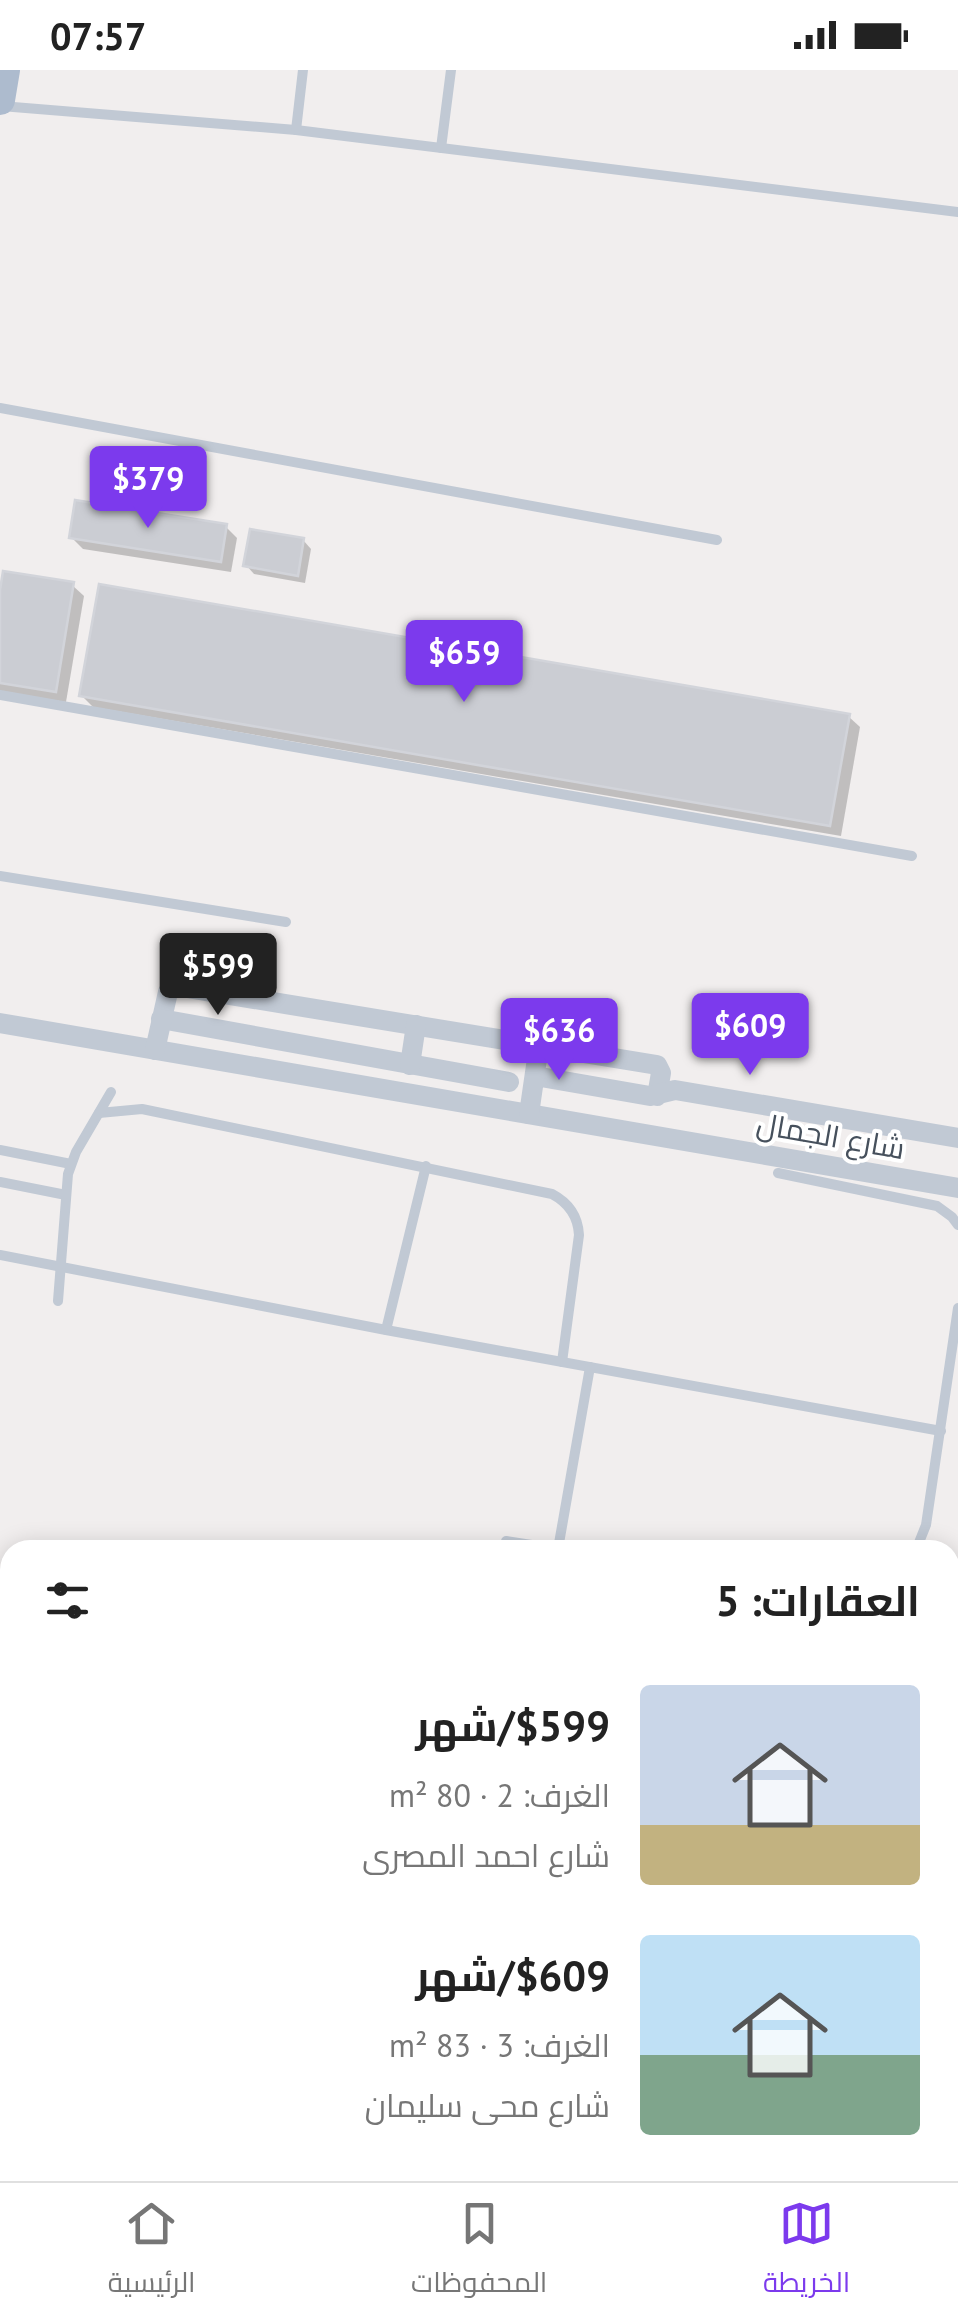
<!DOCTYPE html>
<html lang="ar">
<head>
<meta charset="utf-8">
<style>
  :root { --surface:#fff; --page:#f6f6f6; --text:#222; --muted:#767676; --line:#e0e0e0; --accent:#7c3aed }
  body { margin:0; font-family:"PT Sans",Cairo,sans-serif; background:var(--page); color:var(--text); direction:rtl; height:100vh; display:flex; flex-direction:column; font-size:38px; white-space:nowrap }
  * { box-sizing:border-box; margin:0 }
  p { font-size:32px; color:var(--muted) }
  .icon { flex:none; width:55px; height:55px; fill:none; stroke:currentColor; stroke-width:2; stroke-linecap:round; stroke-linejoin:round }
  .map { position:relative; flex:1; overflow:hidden; direction:ltr }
  .side { position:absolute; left:0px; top:1470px; width:960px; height:642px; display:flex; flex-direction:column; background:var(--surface); border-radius:30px 30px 0 0; box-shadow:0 5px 25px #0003; direction:rtl }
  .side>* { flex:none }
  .price { position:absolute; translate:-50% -85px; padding:0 22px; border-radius:10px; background:var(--accent); color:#fff; font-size:32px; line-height:65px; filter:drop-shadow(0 2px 5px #0008) }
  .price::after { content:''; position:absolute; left:50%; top:60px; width:30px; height:22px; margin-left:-15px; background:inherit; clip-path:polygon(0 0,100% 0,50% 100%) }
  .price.selected { background:#222; color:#fff }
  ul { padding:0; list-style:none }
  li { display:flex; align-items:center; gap:30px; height:250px; padding:0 40px }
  li span { display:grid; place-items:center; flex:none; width:280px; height:200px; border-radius:10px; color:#555 }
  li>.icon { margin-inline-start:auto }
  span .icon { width:120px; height:120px; fill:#fffc; stroke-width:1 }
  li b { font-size:42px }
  h2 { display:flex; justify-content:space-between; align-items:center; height:120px; padding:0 40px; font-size:42px }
  .status { display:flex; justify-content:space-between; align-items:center; height:70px; padding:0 50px; background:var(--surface); direction:ltr }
  .status svg { height:28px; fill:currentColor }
  .dock { display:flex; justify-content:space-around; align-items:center; height:140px; border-top:2px solid var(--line); background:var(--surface); font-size:28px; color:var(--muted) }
  .dock a { display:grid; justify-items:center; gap:5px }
  .dock .selected { color:var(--accent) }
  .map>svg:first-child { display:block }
</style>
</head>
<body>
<div class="status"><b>07:57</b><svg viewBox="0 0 49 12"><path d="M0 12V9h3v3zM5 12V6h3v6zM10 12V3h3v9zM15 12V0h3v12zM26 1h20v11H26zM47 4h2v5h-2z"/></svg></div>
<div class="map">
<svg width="958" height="2111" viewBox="0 0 958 2111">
  <rect width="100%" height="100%" fill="#f1eeee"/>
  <g fill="#0003">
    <polygon points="225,456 237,468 231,502 83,479 72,468"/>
    <polygon points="303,470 311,479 305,513 254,504 246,495"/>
    <polygon points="72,515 84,526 66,632 0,622 0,536"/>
    <polygon points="82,626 848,646 860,657 841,766 93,637"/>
  </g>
  <g fill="#cbcdd3" stroke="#d2d4da" stroke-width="2.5">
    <polygon points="75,430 227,454 221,492 69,468"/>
    <polygon points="250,459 304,468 298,506 243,496"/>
    <polygon points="3,501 74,512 56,622 0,613 0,520"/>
    <polygon points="99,514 850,644 830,756 79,626"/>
  </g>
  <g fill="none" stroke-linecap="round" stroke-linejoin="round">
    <g stroke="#c1c9d4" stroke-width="10">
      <polyline points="1,36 296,60 958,142"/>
      <polyline points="296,60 303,0"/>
      <polyline points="441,78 451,0"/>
      <polyline points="0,338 717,470"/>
      <polyline points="0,625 912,786"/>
      <polyline points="0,806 286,852"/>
      <path d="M99 1043 142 1039 552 1124C569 1133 578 1146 579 1165L562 1292"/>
      <polyline points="0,1080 71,1094"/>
      <polyline points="778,1103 937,1136 952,1147 958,1155"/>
      <polyline points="0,1112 66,1125"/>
      <polyline points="0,1185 386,1260 941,1361"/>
      <polyline points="58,1231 68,1104 76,1082 111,1022"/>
      <polyline points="386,1260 426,1096"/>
      <polyline points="506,1471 564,1480"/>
      <polyline points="558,1479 590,1297"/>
      <polyline points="916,1480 926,1455 958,1238"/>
    </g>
    <g stroke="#c1c9d4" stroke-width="20">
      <polyline points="161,949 509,1012"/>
      <polyline points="0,953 958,1118"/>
      <polyline points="155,980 168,922 171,918 181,917 657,995 661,1003 657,1026"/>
      <polyline points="410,995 416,955"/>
      <polyline points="535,1006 650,1026 675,1020 958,1068"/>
      <polyline points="529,1044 539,975"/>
      <polyline points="0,1511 10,1512"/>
      <polyline points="0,1586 10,1587"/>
      <polyline points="950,1633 958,1613"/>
      <polyline points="0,1696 10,1630"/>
      <polyline points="950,1735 958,1736"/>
      <polyline points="950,1804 958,1805"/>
      <polyline points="0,1826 10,1828"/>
      <polyline points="950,1879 958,1880"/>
      <polyline points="950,1960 958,1961"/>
      <polyline points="0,1978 10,1980"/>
      <polyline points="950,2034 958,2035"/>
      <polyline points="0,2090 10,2092"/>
      <polyline points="950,2091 958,2092"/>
      <polyline points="68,2102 114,2111"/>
      <polyline points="254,2111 256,2102"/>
      <polyline points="614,2111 620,2102"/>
      <polyline points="751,2111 751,2102"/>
      <polyline points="893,2111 895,2102"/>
    </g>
    <polyline stroke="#adbbce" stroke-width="30" points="0,30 5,0"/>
  </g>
  <g text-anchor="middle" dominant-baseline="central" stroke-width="8" stroke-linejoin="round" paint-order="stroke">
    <g font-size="30" fill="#46505c" stroke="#fff">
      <text transform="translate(831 1065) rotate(10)">شارع الجمال</text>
    </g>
  </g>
</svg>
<b class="price" style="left:148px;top:461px">$379</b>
<b class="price" style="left:464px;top:635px">$659</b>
<b class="price selected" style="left:218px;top:948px">$599</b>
<b class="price" style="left:750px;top:1008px">$609</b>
<b class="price" style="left:559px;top:1013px">$636</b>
<section class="side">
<h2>العقارات: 5<svg class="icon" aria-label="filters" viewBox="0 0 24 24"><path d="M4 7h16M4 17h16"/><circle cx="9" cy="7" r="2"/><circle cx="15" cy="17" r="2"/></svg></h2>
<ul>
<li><span style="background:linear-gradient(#c9d6e8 70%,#c2b280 0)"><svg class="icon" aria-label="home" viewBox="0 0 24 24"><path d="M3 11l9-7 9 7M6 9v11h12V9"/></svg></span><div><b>$599/شهر</b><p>الغرف: 2 · 80 m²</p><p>شارع احمد المصرى</p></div></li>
<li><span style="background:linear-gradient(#bfe0f5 60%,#7fa58c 0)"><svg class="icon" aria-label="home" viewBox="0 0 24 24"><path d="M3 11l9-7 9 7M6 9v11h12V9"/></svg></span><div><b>$609/شهر</b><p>الغرف: 3 · 83 m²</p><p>شارع محى سليمان</p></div></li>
</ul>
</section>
</div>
<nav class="dock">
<a class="selected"><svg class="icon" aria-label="map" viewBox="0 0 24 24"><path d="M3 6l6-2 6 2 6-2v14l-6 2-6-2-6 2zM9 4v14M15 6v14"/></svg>الخريطة</a>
<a><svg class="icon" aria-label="saved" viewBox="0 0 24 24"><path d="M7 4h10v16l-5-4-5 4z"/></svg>المحفوظات</a>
<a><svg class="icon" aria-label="home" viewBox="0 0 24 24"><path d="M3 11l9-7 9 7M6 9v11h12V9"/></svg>الرئيسية</a>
</nav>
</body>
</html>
